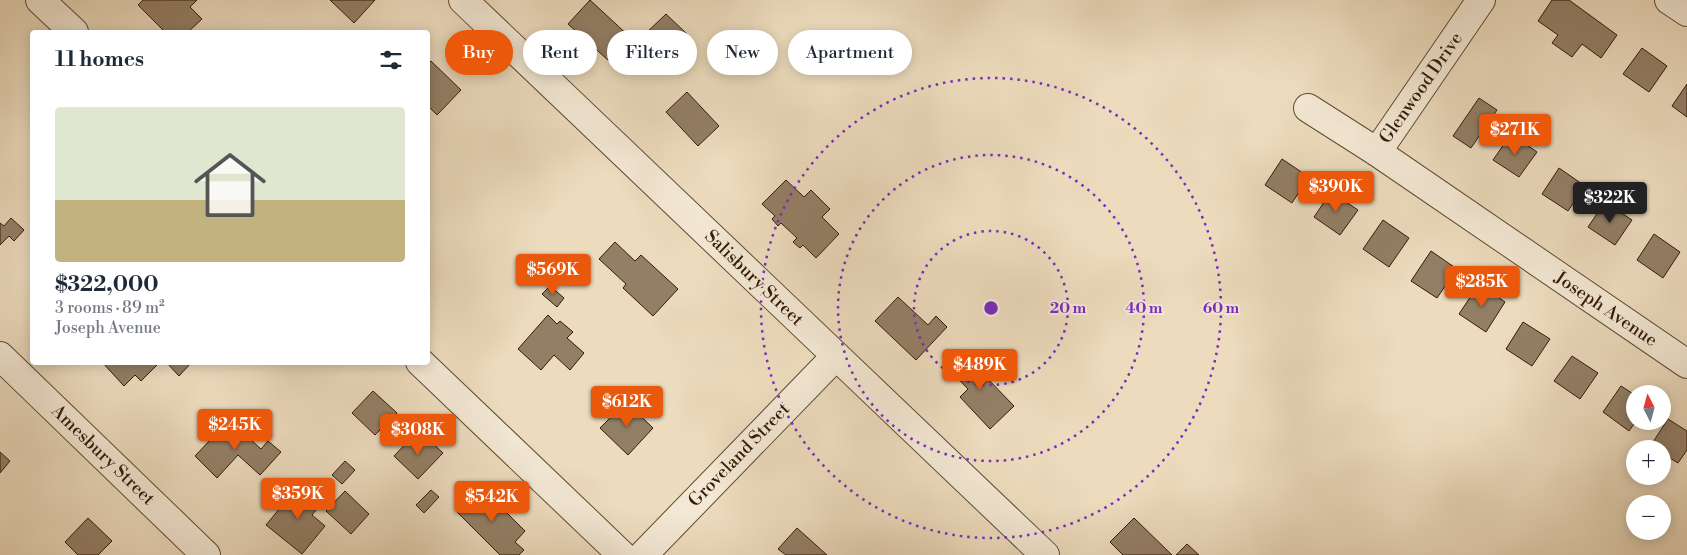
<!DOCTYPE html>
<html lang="en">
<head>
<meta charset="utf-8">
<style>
  :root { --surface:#fff; --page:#f2f2f3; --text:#1f2937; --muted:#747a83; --accent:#ea580c }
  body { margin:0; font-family:"Libre Bodoni",serif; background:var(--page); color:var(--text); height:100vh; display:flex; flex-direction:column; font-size:19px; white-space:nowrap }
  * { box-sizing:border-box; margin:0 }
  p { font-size:16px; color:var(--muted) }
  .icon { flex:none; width:28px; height:28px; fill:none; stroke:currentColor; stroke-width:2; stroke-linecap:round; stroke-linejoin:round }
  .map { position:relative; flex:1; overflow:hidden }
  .drawer { position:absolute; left:30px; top:30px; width:400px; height:335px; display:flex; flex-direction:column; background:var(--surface); border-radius:5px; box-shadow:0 2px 12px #0003 }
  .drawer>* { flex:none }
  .hud { position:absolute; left:445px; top:30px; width:475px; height:45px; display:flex; gap:10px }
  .needle { width:32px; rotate:354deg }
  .controls { position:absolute; left:1626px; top:385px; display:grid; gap:10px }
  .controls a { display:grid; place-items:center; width:45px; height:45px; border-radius:50%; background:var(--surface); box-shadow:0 2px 12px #0003; font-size:25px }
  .price { position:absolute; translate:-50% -42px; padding:0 11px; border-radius:5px; background:var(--accent); color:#fff; font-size:16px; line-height:32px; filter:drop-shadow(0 1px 2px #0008) }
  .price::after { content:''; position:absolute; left:50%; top:30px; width:15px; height:11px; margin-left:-8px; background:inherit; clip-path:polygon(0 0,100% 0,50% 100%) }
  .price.active { background:#222; color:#fff }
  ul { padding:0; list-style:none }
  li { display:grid; align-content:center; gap:10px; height:265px; padding:0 25px }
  li span { display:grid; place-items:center; height:155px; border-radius:5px; color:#555 }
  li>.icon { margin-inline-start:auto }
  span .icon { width:90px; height:90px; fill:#fffc; stroke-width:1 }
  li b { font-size:21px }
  h2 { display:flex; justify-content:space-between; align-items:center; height:60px; padding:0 25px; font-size:21px }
  .pill { padding:0 18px; border-radius:22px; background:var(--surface); box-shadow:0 2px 12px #0003; font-size:18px; line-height:45px }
  .pill.active { background:var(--accent); color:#fff }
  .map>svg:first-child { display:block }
</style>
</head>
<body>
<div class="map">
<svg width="1687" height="555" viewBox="0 0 1687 555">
  <rect width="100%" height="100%" fill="#ecdbbd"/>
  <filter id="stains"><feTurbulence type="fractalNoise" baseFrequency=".004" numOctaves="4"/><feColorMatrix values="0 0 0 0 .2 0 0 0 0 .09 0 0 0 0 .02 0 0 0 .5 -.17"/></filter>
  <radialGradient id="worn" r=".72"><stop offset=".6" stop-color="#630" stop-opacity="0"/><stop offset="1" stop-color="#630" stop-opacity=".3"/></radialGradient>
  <g fill="#937f66" stroke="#331b07">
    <polygon points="143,0 197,0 190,7 202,19 188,32 165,32 138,5"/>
    <polygon points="330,0 375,0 354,23"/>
    <polygon points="590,0 630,37 609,61 568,24"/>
    <polygon points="1552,0 1569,0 1617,35 1601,58 1582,44 1572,57 1552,43 1558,35 1538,21"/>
    <polygon points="666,14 688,35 666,57 644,35"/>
    <polygon points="1642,48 1667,66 1649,92 1623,74"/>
    <polygon points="431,61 461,90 437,115 428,106 428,65"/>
    <polygon points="1687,84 1687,117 1672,106"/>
    <polygon points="687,92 719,126 698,146 666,112"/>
    <polygon points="1479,98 1497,110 1471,148 1453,136"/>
    <polygon points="1511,134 1537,152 1519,177 1493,160"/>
    <polygon points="1282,159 1309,177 1292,203 1265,185"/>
    <polygon points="1559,168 1585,186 1568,211 1542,194"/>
    <polygon points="786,180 804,197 811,190 830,209 822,217 839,234 816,258 803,245 800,248 793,242 797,238 781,223 778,226 772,219 775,216 762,204"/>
    <polygon points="1331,192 1358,210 1340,235 1314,217"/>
    <polygon points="1605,202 1632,220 1615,245 1588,227"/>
    <polygon points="11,218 24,230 14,241 9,236 0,245 0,223 4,226"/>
    <polygon points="1383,220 1409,238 1389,267 1363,249"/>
    <polygon points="1654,234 1680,252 1663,278 1637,260"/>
    <polygon points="615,242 635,261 641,255 678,289 653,316 623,288 626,284 599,259"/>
    <polygon points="1431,251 1457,269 1437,298 1411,281"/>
    <polygon points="1479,284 1505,302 1486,332 1459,314"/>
    <polygon points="550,286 564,298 557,307 542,294"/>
    <polygon points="898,297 928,325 936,316 947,327 916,360 875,321"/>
    <polygon points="548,315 557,324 560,321 573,332 567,338 584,353 570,370 554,355 541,370 518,349"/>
    <polygon points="1523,322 1550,339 1532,366 1506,349"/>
    <polygon points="967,351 986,371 983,374 1014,406 990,429 960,397 968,389 948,368"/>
    <polygon points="1572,356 1598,373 1580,399 1554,381"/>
    <polygon points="102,362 155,362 157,365 141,381 135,375 124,386"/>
    <polygon points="166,362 192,362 179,376"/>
    <polygon points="1621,386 1635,395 1636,421 1629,431 1603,412"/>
    <polygon points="373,391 397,413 375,435 352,413"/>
    <polygon points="626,402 653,428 628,455 600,428"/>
    <polygon points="1668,419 1687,431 1687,450 1678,463 1662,453 1662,449 1656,449 1651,445"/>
    <polygon points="229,420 261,449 268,441 281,452 260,475 238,455 217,478 195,456"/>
    <polygon points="413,436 423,446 429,440 443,453 418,479 394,456"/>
    <polygon points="0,452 10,461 0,473"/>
    <polygon points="345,461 355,470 342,484 332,475"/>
    <polygon points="300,484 322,502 312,515 325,526 302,554 266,525"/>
    <polygon points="481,487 525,531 515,542 524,550 519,555 500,555 456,511"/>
    <polygon points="431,490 439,497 424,513 416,505"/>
    <polygon points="345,491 369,514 351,534 326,511"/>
    <polygon points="88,518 112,541 98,555 78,555 65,542"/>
    <polygon points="1134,518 1172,555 1123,555 1110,542"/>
    <polygon points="797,528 827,555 786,555 778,549"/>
    <polygon points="1187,544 1199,555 1176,555"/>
  </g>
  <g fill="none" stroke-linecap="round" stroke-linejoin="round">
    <defs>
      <g id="minor">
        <polyline points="40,0 74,32"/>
        <polyline points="463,0 1045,555"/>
        <polyline points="1669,0 1687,12"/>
        <polyline points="1308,108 1377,152 1687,364"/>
        <polyline points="1377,152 1481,0"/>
        <polyline points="0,356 206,555"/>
        <polyline points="420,362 622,555"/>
        <polyline points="643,555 836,356"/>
      </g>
    </defs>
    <use href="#minor" stroke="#614b34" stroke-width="30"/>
    <use href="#minor" stroke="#f3e8d4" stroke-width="28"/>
  </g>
  <g fill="none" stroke="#7b2cbf" stroke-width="2.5" stroke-dasharray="2.5 5">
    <circle cx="991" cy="308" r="77"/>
    <circle cx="991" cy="308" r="153"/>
    <circle cx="991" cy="308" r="230"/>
  </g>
  <g text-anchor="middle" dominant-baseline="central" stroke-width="4" stroke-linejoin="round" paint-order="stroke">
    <g font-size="18" fill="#331b07" stroke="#f3e8d4">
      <text transform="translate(1421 88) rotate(-55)">Glenwood Drive</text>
      <text transform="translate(754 278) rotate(44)">Salisbury Street</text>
      <text transform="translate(1606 309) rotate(34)">Joseph Avenue</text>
      <text transform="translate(103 455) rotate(44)">Amesbury Street</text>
      <text transform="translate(739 455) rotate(-46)">Groveland Street</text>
    </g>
  </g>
  <circle cx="991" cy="308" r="8" fill="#7b2cbf" stroke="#f3e8d4" stroke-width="2.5"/>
  <g font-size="15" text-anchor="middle" font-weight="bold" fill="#7b2cbf" stroke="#f3e8d4" stroke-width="4" stroke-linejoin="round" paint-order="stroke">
    <text x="1068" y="313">20 m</text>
    <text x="1144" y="313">40 m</text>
    <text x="1221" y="313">60 m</text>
  </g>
  <rect width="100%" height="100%" filter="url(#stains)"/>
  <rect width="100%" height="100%" fill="url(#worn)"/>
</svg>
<div class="controls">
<a><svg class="needle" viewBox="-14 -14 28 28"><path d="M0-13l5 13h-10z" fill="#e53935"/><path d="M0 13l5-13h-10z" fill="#747a83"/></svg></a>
<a>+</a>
<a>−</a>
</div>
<b class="price" style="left:1515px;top:156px">$271K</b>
<b class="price" style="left:1336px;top:213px">$390K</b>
<b class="price active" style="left:1610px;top:224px">$322K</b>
<b class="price" style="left:553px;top:296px">$569K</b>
<b class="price" style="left:1482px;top:308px">$285K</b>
<b class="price" style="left:980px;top:391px">$489K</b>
<b class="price" style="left:627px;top:428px">$612K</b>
<b class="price" style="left:235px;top:451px">$245K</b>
<b class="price" style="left:418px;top:456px">$308K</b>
<b class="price" style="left:298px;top:520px">$359K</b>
<b class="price" style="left:492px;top:523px">$542K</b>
<div class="hud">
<a class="pill active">Buy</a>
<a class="pill">Rent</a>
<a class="pill">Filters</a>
<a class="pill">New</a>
<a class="pill">Apartment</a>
</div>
<section class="drawer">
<h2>11 homes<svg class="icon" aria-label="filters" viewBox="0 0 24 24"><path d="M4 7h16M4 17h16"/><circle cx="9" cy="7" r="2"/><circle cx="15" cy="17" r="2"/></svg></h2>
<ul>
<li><span style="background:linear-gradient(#dfe7d0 60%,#c2b280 0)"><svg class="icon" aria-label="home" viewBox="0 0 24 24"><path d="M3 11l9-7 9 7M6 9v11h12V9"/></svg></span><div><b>$322,000</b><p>3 rooms · 89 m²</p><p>Joseph Avenue</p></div></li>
</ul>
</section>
</div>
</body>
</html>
